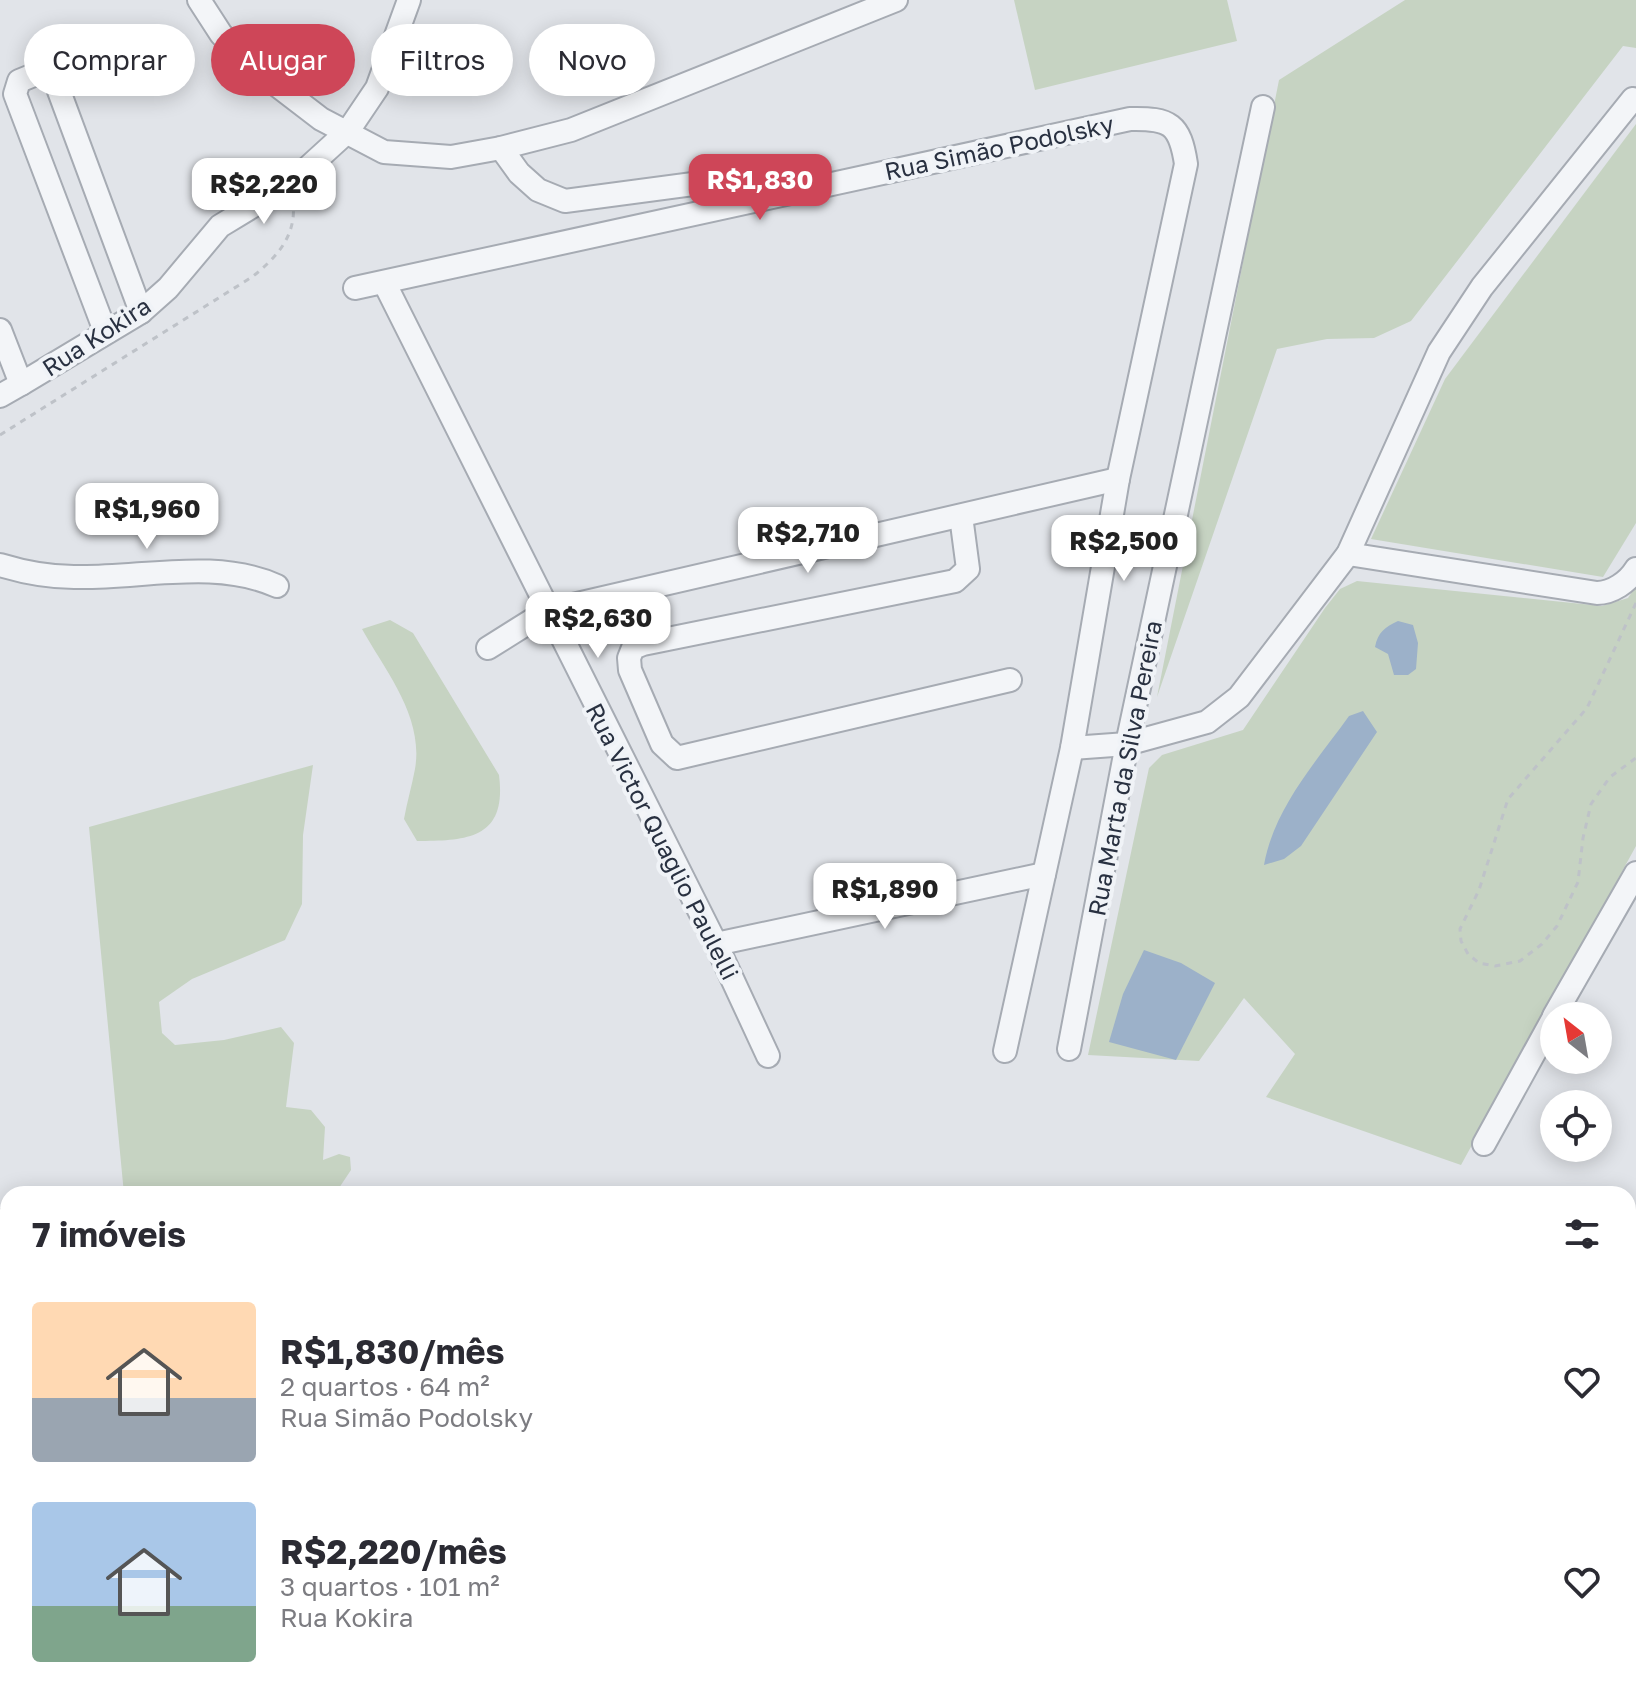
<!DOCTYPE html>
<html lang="pt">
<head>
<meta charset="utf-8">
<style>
  :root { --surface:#fff; --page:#f2f2f3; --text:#2b2b33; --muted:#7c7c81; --accent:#ce4658 }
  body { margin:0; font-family:"Golos Text",sans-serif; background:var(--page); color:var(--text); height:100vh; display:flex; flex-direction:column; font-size:30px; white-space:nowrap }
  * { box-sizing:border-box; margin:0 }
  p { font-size:26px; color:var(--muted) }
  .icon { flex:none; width:44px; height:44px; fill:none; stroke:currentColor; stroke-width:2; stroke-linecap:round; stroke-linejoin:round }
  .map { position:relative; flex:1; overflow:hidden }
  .side { position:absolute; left:0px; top:1186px; width:1636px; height:514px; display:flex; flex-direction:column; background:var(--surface); border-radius:24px 24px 0 0; box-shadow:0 4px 20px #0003 }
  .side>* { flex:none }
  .hud { position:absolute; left:24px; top:24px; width:800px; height:72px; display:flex; gap:16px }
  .needle { width:52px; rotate:329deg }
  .buttons { position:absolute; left:1540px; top:1002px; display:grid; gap:16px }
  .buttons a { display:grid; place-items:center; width:72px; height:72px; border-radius:50%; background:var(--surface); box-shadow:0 4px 20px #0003; font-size:40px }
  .price { position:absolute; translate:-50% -68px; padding:0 18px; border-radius:16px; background:#fff; color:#222; font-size:26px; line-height:52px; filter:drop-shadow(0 2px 4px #0008) }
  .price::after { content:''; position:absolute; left:50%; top:48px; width:24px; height:18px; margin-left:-12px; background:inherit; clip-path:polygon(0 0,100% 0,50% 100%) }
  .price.active { background:var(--accent); color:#fff }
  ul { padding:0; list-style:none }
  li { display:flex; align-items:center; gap:24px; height:200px; padding:0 32px }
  li span { display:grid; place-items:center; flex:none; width:224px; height:160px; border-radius:8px; color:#555 }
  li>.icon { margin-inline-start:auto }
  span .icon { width:96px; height:96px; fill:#fffc; stroke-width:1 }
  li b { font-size:34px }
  h2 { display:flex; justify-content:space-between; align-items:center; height:96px; padding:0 32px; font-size:34px }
  .pill { padding:0 28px; border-radius:36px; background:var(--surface); box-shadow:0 4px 20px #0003; font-size:28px; line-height:72px }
  .pill.active { background:var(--accent); color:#fff }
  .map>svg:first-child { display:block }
</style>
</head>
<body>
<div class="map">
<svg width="1636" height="1699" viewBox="0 0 1636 1699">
  <rect width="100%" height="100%" fill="#e1e4e9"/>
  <g fill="#c6d3c2">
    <polygon points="1014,0 1227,0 1237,41 1035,90"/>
    <polygon points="1405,0 1636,0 1636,48 1623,46 1411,321 1374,338 1327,339 1277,349 1157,697 1279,80"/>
    <polygon points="1636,124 1636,523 1603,577 1371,539 1445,379"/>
    <polygon points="1357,581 1602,606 1628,598 1636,586 1636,846 1461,1165 1266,1097 1295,1054 1244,998 1199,1061 1088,1055 1149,768 1162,755 1243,730 1325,608 1340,589"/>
    <path d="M390 620 413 633 499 775C507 838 469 841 417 841L404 819C407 802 412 785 415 769 424 717 386 672 362 629Z"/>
    <polygon points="313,765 303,835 302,904 285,940 192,979 159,1002 162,1033 175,1045 224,1040 281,1027 294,1043 286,1107 311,1110 325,1127 323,1160 339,1154 350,1157 351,1170 335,1194 124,1194 89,827"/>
    <polygon points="8,1352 8,1558 0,1572 0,1354"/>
    <polygon points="8,1667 8,1692 201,1692 199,1699 0,1699 0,1679"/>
    <polygon points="666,1692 1363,1692 1376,1699 662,1699"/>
  </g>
  <g fill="#9cb1c9">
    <path d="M1398 621 1413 625 1418 643 1416 669 1408 675H1394L1388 654 1375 647C1378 632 1385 627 1398 621Z"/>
    <path d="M1363 711 1377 732 1301 846 1284 859 1264 865C1274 808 1316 762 1349 716Z"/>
    <polygon points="1144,950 1181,963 1215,983 1176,1060 1109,1042 1123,994"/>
  </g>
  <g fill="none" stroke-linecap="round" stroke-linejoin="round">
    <defs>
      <g id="minor">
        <polyline points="199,0 221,34 252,66 321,119 384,152 451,157 501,148 571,130 896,0"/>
        <polyline points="501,148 519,173 538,190 565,201 693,184 738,203"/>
        <polyline points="385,284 716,944 768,1056"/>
        <path d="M355 288 1130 119C1170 118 1180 124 1186 164L1118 479 1072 748 1005 1051"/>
        <polyline points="0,330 21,384 141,312 168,288 220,226 291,183 348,131 377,88 409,0"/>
        <polyline points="105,331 15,94 19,81 46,70 56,83 141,312"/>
        <polyline points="0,396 21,384"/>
        <polyline points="961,516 968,569 955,581 643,644 633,648 629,658 630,670 662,744 677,758 1010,680"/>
        <path d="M1348 554 1597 593C1612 593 1628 582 1636 569"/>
        <path d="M0 565C23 572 50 577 74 577 139 579 215 558 277 586"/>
        <polyline points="488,648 547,611 1118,479"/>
        <polyline points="1072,748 1127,744 1207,722 1239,697 1348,554 1439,352 1482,287 1633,99"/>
        <polyline points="716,944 1044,874"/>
        <polyline points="1554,1016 1636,873"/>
        <polyline points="1069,1049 1127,744 1263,107"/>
        <polyline points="1484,1144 1554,1017"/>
        <polyline points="0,1221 8,1224"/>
      </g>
    </defs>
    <use href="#minor" stroke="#a6abb3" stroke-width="26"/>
    <g stroke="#bec2c8" stroke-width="3" stroke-dasharray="6 6" stroke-linecap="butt">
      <path d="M0 435 252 277C276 258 297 236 293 202"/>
      <polyline points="1636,603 1587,708 1508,799 1479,890 1460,929 1461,941 1468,954 1479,963 1495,966 1520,961 1542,944 1557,926 1578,882 1583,838 1591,804 1610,777 1636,758"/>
    </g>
    <use href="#minor" stroke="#f3f5f8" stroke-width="22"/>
  </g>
  <g text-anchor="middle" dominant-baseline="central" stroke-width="8" stroke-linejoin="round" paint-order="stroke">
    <g font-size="24" fill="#293141" stroke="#f0f3f7">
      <text transform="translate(999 147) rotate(-12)">Rua Simão Podolsky</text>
      <text transform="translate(96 336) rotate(-33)">Rua Kokira</text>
      <text transform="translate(1124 768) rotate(-79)">Rua Marta da Silva Pereira</text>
      <text transform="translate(663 841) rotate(63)">Rua Victor Quaglio Paulelli</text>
    </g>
  </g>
</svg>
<div class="buttons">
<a><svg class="needle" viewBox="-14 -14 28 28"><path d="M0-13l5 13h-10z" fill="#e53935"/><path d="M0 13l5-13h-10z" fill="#7c7c81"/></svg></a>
<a><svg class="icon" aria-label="locate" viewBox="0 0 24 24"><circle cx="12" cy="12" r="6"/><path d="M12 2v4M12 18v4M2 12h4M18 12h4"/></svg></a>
</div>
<b class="price active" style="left:760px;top:222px">R$1,830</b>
<b class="price" style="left:264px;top:226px">R$2,220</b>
<b class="price" style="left:147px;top:551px">R$1,960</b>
<b class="price" style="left:808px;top:575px">R$2,710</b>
<b class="price" style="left:1124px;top:583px">R$2,500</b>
<b class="price" style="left:598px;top:660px">R$2,630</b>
<b class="price" style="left:885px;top:931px">R$1,890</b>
<div class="hud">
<a class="pill">Comprar</a>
<a class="pill active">Alugar</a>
<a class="pill">Filtros</a>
<a class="pill">Novo</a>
</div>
<section class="side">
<h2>7 imóveis<svg class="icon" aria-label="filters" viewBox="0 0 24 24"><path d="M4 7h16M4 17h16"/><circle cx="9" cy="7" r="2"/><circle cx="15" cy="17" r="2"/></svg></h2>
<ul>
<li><span style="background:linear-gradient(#ffd9b3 60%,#9aa5b1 0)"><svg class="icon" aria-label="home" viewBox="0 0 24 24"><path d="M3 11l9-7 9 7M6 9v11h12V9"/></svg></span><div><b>R$1,830/mês</b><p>2 quartos · 64 m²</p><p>Rua Simão Podolsky</p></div><svg class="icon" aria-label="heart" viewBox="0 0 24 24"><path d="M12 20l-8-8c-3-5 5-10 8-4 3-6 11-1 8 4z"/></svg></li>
<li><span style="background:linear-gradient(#a9c7e8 65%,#7fa58c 0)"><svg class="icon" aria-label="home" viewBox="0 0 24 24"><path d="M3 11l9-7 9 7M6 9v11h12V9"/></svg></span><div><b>R$2,220/mês</b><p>3 quartos · 101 m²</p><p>Rua Kokira</p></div><svg class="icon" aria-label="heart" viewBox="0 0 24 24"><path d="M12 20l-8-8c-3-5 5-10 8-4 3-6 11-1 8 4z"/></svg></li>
</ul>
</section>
</div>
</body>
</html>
